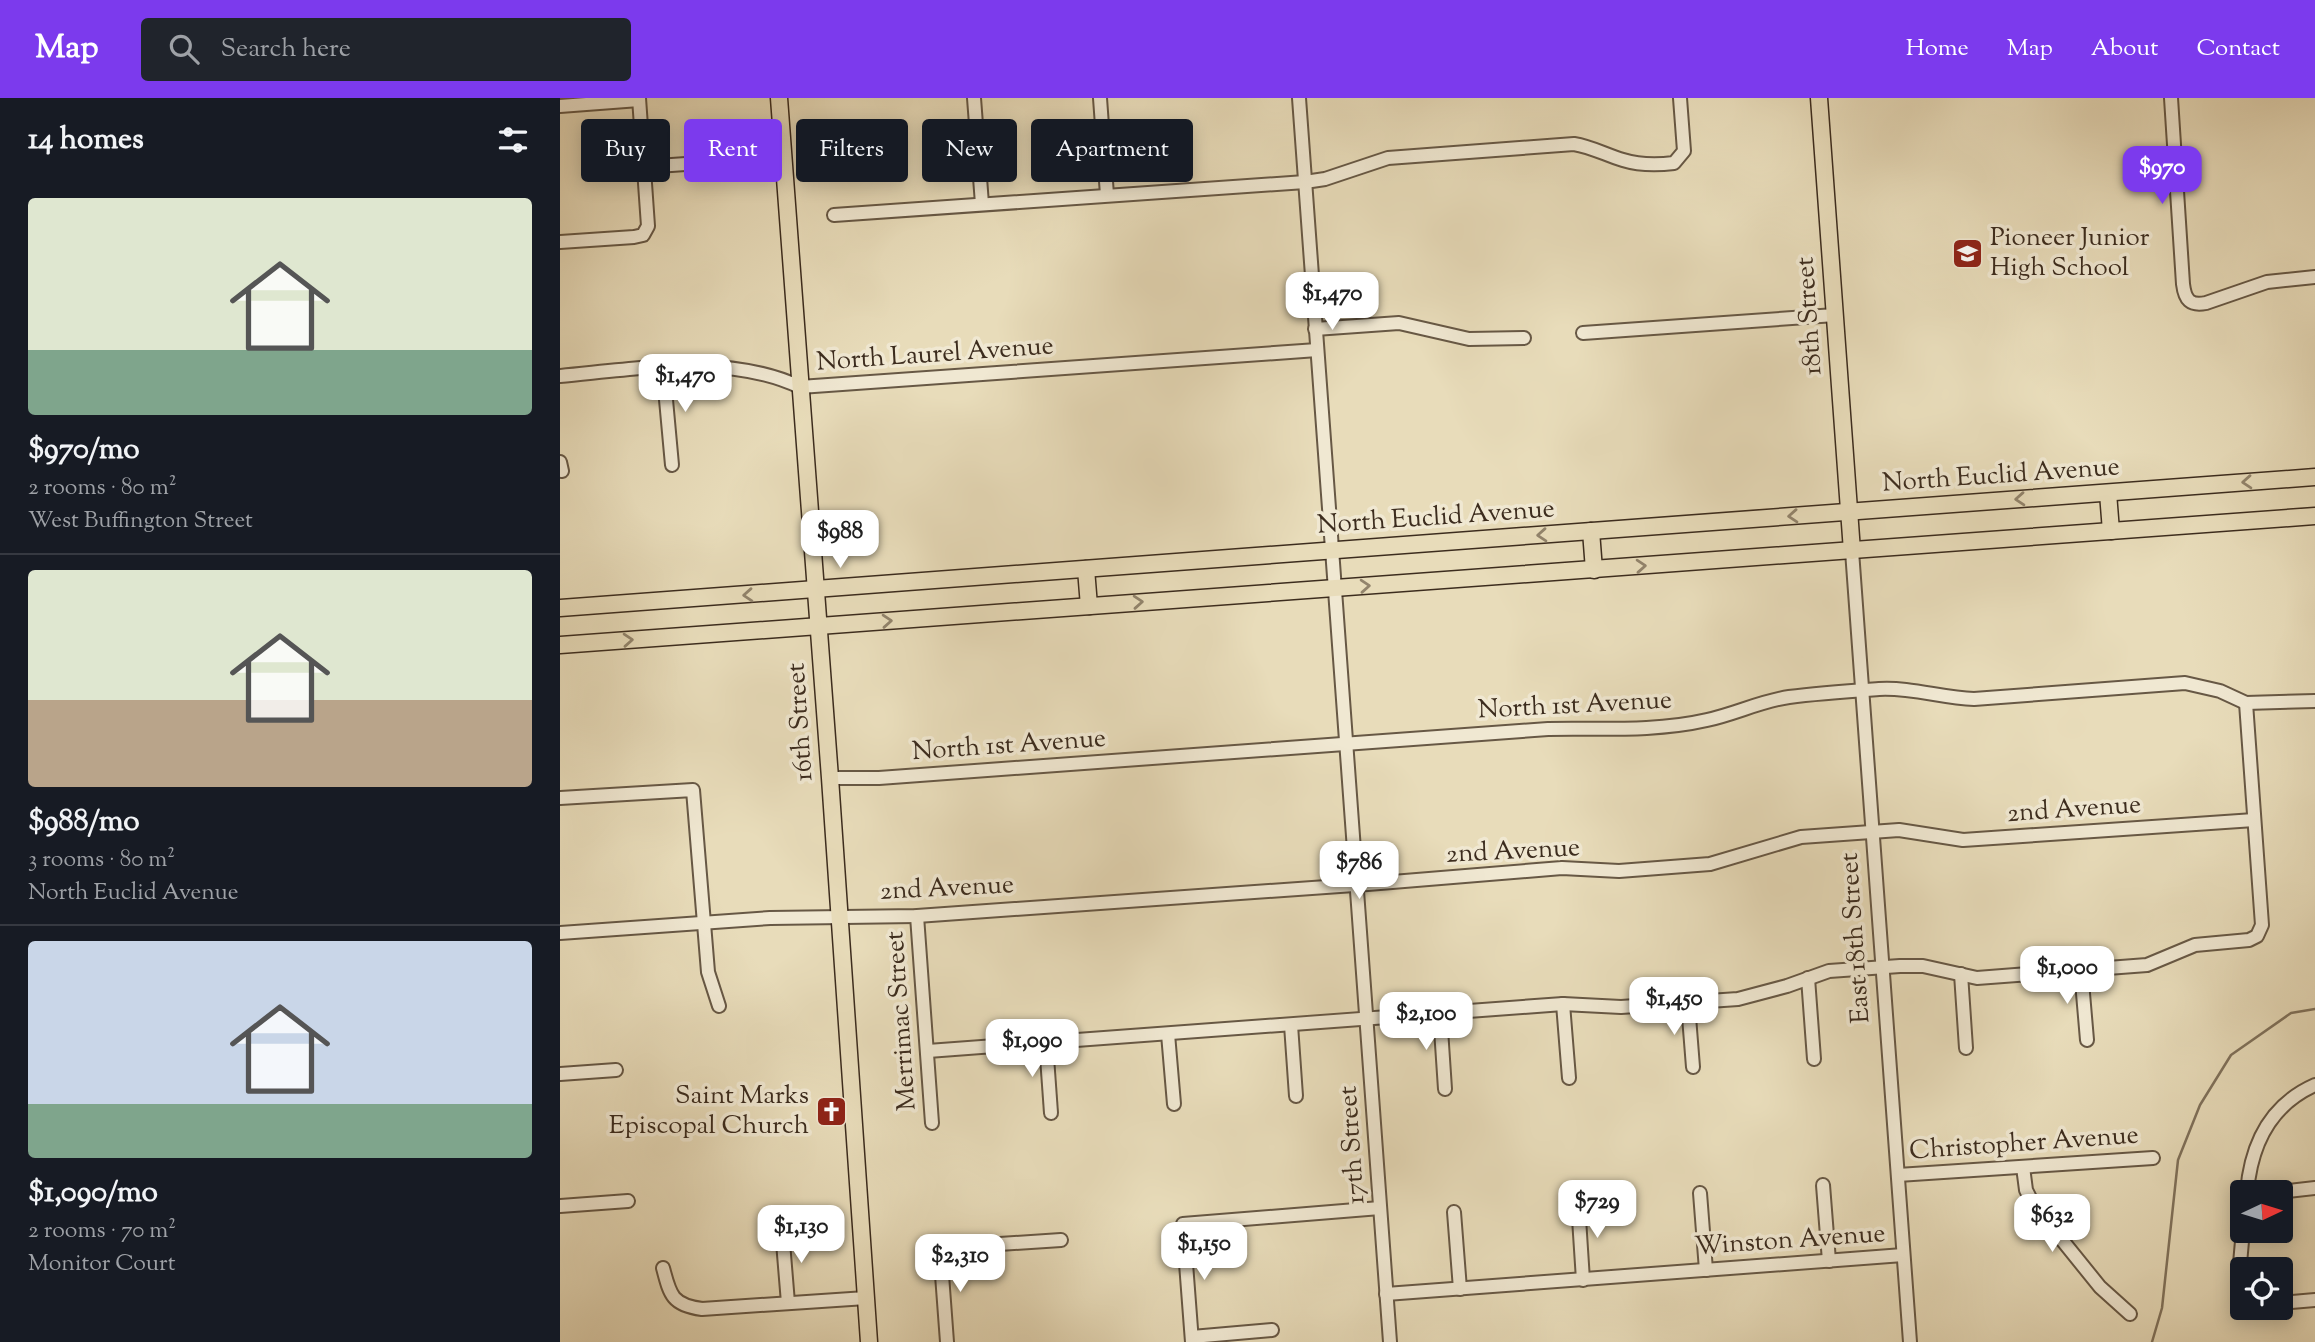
<!DOCTYPE html>
<html lang="en">
<head>
<meta charset="utf-8">
<style>
  :root { --surface:#171b24; --page:#20242c; --text:#f1f3f6; --muted:#9ea1a6; --line:#363941; --accent:#7c3aed }
  body { margin:0; font-family:"Sorts Mill Goudy",serif; background:var(--page); color:var(--text); height:100vh; display:flex; flex-direction:column; font-size:26px; white-space:nowrap }
  * { box-sizing:border-box; margin:0 }
  p { font-size:23px; color:var(--muted) }
  .icon { flex:none; width:38px; height:38px; fill:none; stroke:currentColor; stroke-width:2; stroke-linecap:round; stroke-linejoin:round }
  .map { position:relative; flex:1; overflow:hidden }
  .sheet { display:flex; flex-direction:column; background:var(--surface); width:560px }
  .sheet>* { flex:none }
  .guide { position:absolute; left:21px; top:21px; width:665px; height:63px; display:flex; gap:14px }
  .needle { width:46px; rotate:86deg }
  .controls { position:absolute; left:1670px; top:1082px; display:grid; gap:14px }
  .controls a { display:grid; place-items:center; width:63px; height:63px; border-radius:7px; background:var(--surface); box-shadow:0 4px 18px #0003; font-size:35px }
  .price { position:absolute; translate:-50% -60px; padding:0 16px; border-radius:14px; background:#fff; color:#222; font-size:23px; line-height:46px; filter:drop-shadow(0 2px 4px #0008) }
  .price::after { content:''; position:absolute; left:50%; top:42px; width:21px; height:16px; margin-left:-10px; background:inherit; clip-path:polygon(0 0,100% 0,50% 100%) }
  .price.current { background:var(--accent); color:#fff }
  ul { padding:0; list-style:none }
  li { display:grid; align-content:center; gap:14px; height:371px; padding:0 28px }
  li+li { border-top:2px solid var(--line) }
  li span { display:grid; place-items:center; height:217px; border-radius:7px; color:#555 }
  li>.icon { margin-inline-start:auto }
  span .icon { width:126px; height:126px; fill:#fffc; stroke-width:1 }
  li b { font-size:30px }
  h2 { display:flex; justify-content:space-between; align-items:center; height:84px; padding:0 28px; font-size:30px }
  .pill { padding:0 24px; border-radius:7px; background:var(--surface); box-shadow:0 4px 18px #0003; font-size:24px; line-height:63px }
  .pill.current { background:var(--accent); color:#fff }
  header { display:flex; align-items:center; gap:42px; box-sizing:border-box; height:98px; padding:0 35px; background:var(--accent); color:#fff }
  header strong { font-size:33px }
  nav { display:flex; gap:38px; margin-inline-start:auto; font-size:24px }
  .search { width:490px; height:63px; background:var(--page); display:flex; align-items:center; gap:18px; box-sizing:border-box; padding:0 24px; border-radius:7px; color:var(--muted); font-size:26px }
  main { display:flex; flex:1; min-height:0 }
  .map>svg:first-child { display:block }
</style>
</head>
<body>
<header>
<strong>Map</strong>
<div class="search"><svg class="icon" aria-label="search" viewBox="0 0 24 24"><circle cx="10" cy="10" r="6"/><path d="M15 15l6 6"/></svg>Search here</div>
<nav><a>Home</a><a>Map</a><a>About</a><a>Contact</a></nav>
</header>
<main>
<section class="sheet">
<h2>14 homes<svg class="icon" aria-label="filters" viewBox="0 0 24 24"><path d="M4 7h16M4 17h16"/><circle cx="9" cy="7" r="2"/><circle cx="15" cy="17" r="2"/></svg></h2>
<ul>
<li><span style="background:linear-gradient(#dfe7d0 70%,#7fa58c 0)"><svg class="icon" aria-label="home" viewBox="0 0 24 24"><path d="M3 11l9-7 9 7M6 9v11h12V9"/></svg></span><div><b>$970/mo</b><p>2 rooms · 80 m²</p><p>West Buffington Street</p></div></li>
<li><span style="background:linear-gradient(#dfe7d0 60%,#b9a48a 0)"><svg class="icon" aria-label="home" viewBox="0 0 24 24"><path d="M3 11l9-7 9 7M6 9v11h12V9"/></svg></span><div><b>$988/mo</b><p>3 rooms · 80 m²</p><p>North Euclid Avenue</p></div></li>
<li><span style="background:linear-gradient(#c9d6e8 75%,#7fa58c 0)"><svg class="icon" aria-label="home" viewBox="0 0 24 24"><path d="M3 11l9-7 9 7M6 9v11h12V9"/></svg></span><div><b>$1,090/mo</b><p>2 rooms · 70 m²</p><p>Monitor Court</p></div></li>
</ul>
</section>
<div class="map">
<svg width="1755" height="1244" viewBox="0 0 1755 1244">
  <rect width="100%" height="100%" fill="#e8dcba"/>
  <filter id="stains"><feTurbulence type="fractalNoise" baseFrequency=".00286" numOctaves="4"/><feColorMatrix values="0 0 0 0 .2 0 0 0 0 .09 0 0 0 0 .02 0 0 0 .5 -.17"/></filter>
  <radialGradient id="worn" r=".72"><stop offset=".6" stop-color="#630" stop-opacity="0"/><stop offset="1" stop-color="#630" stop-opacity=".3"/></radialGradient>
  <g fill="none" stroke-linecap="round" stroke-linejoin="round">
    <polyline stroke="#80725c" stroke-width="2.5" points="1592,1244 1602,1210 1618,1062 1640,1007 1671,957 1731,915 1755,911"/>
    <defs>
      <g id="minor">
        <polyline points="414,0 422,106"/>
        <polyline points="540,0 547,97"/>
        <polyline points="739,0 830,1244"/>
        <path d="M1611 0 1623 186C1625 202 1630 208 1646 205L1707 184 1755 179"/>
        <polyline points="0,8 79,2"/>
        <polyline points="83,69 224,59"/>
        <path d="M274 117 745 84 765 81 828 60 1014 46C1032 49 1046 57 1063 62 1079 67 1098 67 1114 65L1124 53 1120 0"/>
        <polyline points="0,144 74,139 83,137 88,128 79,0"/>
        <polyline points="755,231 839,225 909,241 964,240"/>
        <polyline points="1023,235 1275,217"/>
        <polyline points="103,269 112,367"/>
        <path d="M0 278C77 271 168 255 240 289L757 252"/>
        <polyline points="0,364 2,373"/>
        <polyline points="1292,453 1350,1244"/>
        <path d="M270 680H319L988 631C1040 630 1095 634 1147 622 1175 616 1201 603 1229 599 1258 595 1289 593 1319 591 1351 589 1382 600 1414 601L1625 585 1660 593 1686 605 1755 603"/>
        <polyline points="0,700 133,692 148,874 159,908"/>
        <polyline points="357,818 372,1025"/>
        <polyline points="0,835 210,820 357,818 808,786 1002,770 1059,773 1150,766 1241,739 1339,732 1403,742 1694,722"/>
        <polyline points="1521,872 1527,942"/>
        <polyline points="1401,876 1406,950"/>
        <polyline points="1248,880 1254,961"/>
        <polyline points="1003,906 1009,980"/>
        <polyline points="1128,906 1133,969"/>
        <polyline points="880,916 885,991"/>
        <polyline points="731,927 736,998"/>
        <polyline points="608,936 614,1006"/>
        <polyline points="486,945 491,1015"/>
        <polyline points="368,953 1003,906 1061,909 1178,901 1227,888 1269,873 1340,868 1363,868 1417,880 1587,867 1635,847 1689,842 1697,838 1702,827 1686,605"/>
        <polyline points="0,976 56,972"/>
        <polyline points="1463,1069 1466,1092 1473,1106 1540,1189 1570,1216"/>
        <polyline points="1338,1077 1593,1060"/>
        <polyline points="1263,1087 1269,1163"/>
        <path d="M1687 1094C1691 1047 1710 1007 1755 987"/>
        <polyline points="1720,1094 1755,1090"/>
        <polyline points="1140,1095 1146,1172"/>
        <polyline points="1018,1105 1023,1182"/>
        <polyline points="0,1108 68,1103"/>
        <polyline points="894,1114 900,1191"/>
        <polyline points="222,1132 228,1205"/>
        <path d="M103 1170C110 1197 112 1207 142 1211L306 1200"/>
        <polyline points="826,1196 1343,1157"/>
        <polyline points="1682,1200 1678,1188 1683,1132"/>
        <polyline points="1720,1205 1755,1202"/>
        <polyline points="632,1239 712,1232"/>
        <polyline points="387,1244 380,1150 501,1142"/>
        <polyline points="632,1244 623,1126 820,1110"/>
      </g>
      <g id="major">
        <polyline points="219,0 270,680 309,1244"/>
        <polyline points="1259,0 1292,453"/>
        <polyline points="1548,395 1551,433"/>
        <polyline points="1031,433 1034,472"/>
        <polyline points="526,471 529,508"/>
        <polyline points="0,510 1755,379"/>
        <polyline points="0,547 1755,418"/>
      </g>
    </defs>
    <use href="#minor" stroke="#675845" stroke-width="16"/>
    <use href="#major" stroke="#3c2c1e" stroke-width="19"/>
    <use href="#minor" stroke="#f0e8d2" stroke-width="12"/>
    <use href="#major" stroke="#e8dcba" stroke-width="16"/>
  </g>
  <defs><path id="oneway-chevron" d="M-2-3.5L2.5 0L-2 3.5" fill="none" stroke-width="1.6" stroke-linecap="round" stroke-linejoin="round" transform="scale(1.75)"/></defs>
  <g stroke="#92846c">
    <use href="#oneway-chevron" transform="translate(1687 384) rotate(176)"/>
    <use href="#oneway-chevron" transform="translate(1460 401) rotate(176)"/>
    <use href="#oneway-chevron" transform="translate(1233 418) rotate(176)"/>
    <use href="#oneway-chevron" transform="translate(982 437) rotate(176)"/>
    <use href="#oneway-chevron" transform="translate(1081 468) rotate(-4)"/>
    <use href="#oneway-chevron" transform="translate(805 488) rotate(-4)"/>
    <use href="#oneway-chevron" transform="translate(188 497) rotate(176)"/>
    <use href="#oneway-chevron" transform="translate(578 504) rotate(-4)"/>
    <use href="#oneway-chevron" transform="translate(327 523) rotate(-4)"/>
    <use href="#oneway-chevron" transform="translate(68 542) rotate(-4)"/>
  </g>
  <defs>
    <symbol id="school-square" viewBox="-11 -11 22 22"><rect x="-9" y="-9" width="18" height="18" rx="4" fill="#8f2418" stroke="#f0e8d2"/><path d="M0-5L7-2L0 1L-7-2ZM-4 1L0 2.5L4 1V4Q0 6-4 4Z" fill="#fff"/></symbol>
    <symbol id="church-square" viewBox="-11 -11 22 22"><rect x="-9" y="-9" width="18" height="18" rx="4" fill="#8f2418" stroke="#f0e8d2"/><path d="M-1.2-6h2.4v3.5h3.3v2.4h-3.3V6h-2.4V-.1h-3.3v-2.4h3.3Z" fill="#fff"/></symbol>
  </defs>
  <g fill-rule="evenodd">
    <use href="#school-square" x="1390" y="138" width="35" height="35"/>
    <use href="#church-square" x="254" y="996" width="35" height="35"/>
  </g>
  <g text-anchor="middle" dominant-baseline="central" stroke-width="7" stroke-linejoin="round" paint-order="stroke">
    <g font-size="26" fill="#3c2c1e" stroke="#f0e8d2" text-anchor="start">
      <text x="1430" y="140">Pioneer Junior<tspan x="1430" dy="30">High School</tspan></text>
      <text x="249" y="998" text-anchor="end">Saint Marks<tspan x="249" dy="30">Episcopal Church</tspan></text>
    </g>
    <g font-size="26" fill="#3c2c1e" stroke="#f0e8d2">
      <text transform="translate(1250 218) rotate(-94)">18th Street</text>
      <text transform="translate(375 257) rotate(-4)">North Laurel Avenue</text>
      <text transform="translate(1441 378) rotate(-4)">North Euclid Avenue</text>
      <text transform="translate(876 420) rotate(-4)">North Euclid Avenue</text>
      <text transform="translate(1015 608) rotate(-3)">North 1st Avenue</text>
      <text transform="translate(241 624) rotate(-94)">16th Street</text>
      <text transform="translate(449 648) rotate(-4)">North 1st Avenue</text>
      <text transform="translate(1514 712) rotate(-4)">2nd Avenue</text>
      <text transform="translate(953 754) rotate(-3)">2nd Avenue</text>
      <text transform="translate(387 791) rotate(-3)">2nd Avenue</text>
      <text transform="translate(1296 840) rotate(-94)">East 18th Street</text>
      <text transform="translate(342 923) rotate(-94)">Merrimac Street</text>
      <text transform="translate(1464 1046) rotate(-4)">Christopher Avenue</text>
      <text transform="translate(793 1047) rotate(-94)">17th Street</text>
      <text transform="translate(1230 1143) rotate(-4)">Winston Avenue</text>
    </g>
  </g>
  <rect width="100%" height="100%" filter="url(#stains)"/>
  <rect width="100%" height="100%" fill="url(#worn)"/>
</svg>
<div class="controls">
<a><svg class="needle" viewBox="-14 -14 28 28"><path d="M0-13l5 13h-10z" fill="#e53935"/><path d="M0 13l5-13h-10z" fill="#9ea1a6"/></svg></a>
<a><svg class="icon" aria-label="locate" viewBox="0 0 24 24"><circle cx="12" cy="12" r="6"/><path d="M12 2v4M12 18v4M2 12h4M18 12h4"/></svg></a>
</div>
<b class="price current" style="left:1602px;top:108px">$970</b>
<b class="price" style="left:772px;top:234px">$1,470</b>
<b class="price" style="left:125px;top:316px">$1,470</b>
<b class="price" style="left:280px;top:472px">$988</b>
<b class="price" style="left:799px;top:803px">$786</b>
<b class="price" style="left:1507px;top:908px">$1,000</b>
<b class="price" style="left:1114px;top:939px">$1,450</b>
<b class="price" style="left:866px;top:954px">$2,100</b>
<b class="price" style="left:472px;top:981px">$1,090</b>
<b class="price" style="left:1037px;top:1142px">$729</b>
<b class="price" style="left:1492px;top:1156px">$632</b>
<b class="price" style="left:241px;top:1167px">$1,130</b>
<b class="price" style="left:644px;top:1184px">$1,150</b>
<b class="price" style="left:400px;top:1196px">$2,310</b>
<div class="guide">
<a class="pill">Buy</a>
<a class="pill current">Rent</a>
<a class="pill">Filters</a>
<a class="pill">New</a>
<a class="pill">Apartment</a>
</div>
</div>
</main>
</body>
</html>
